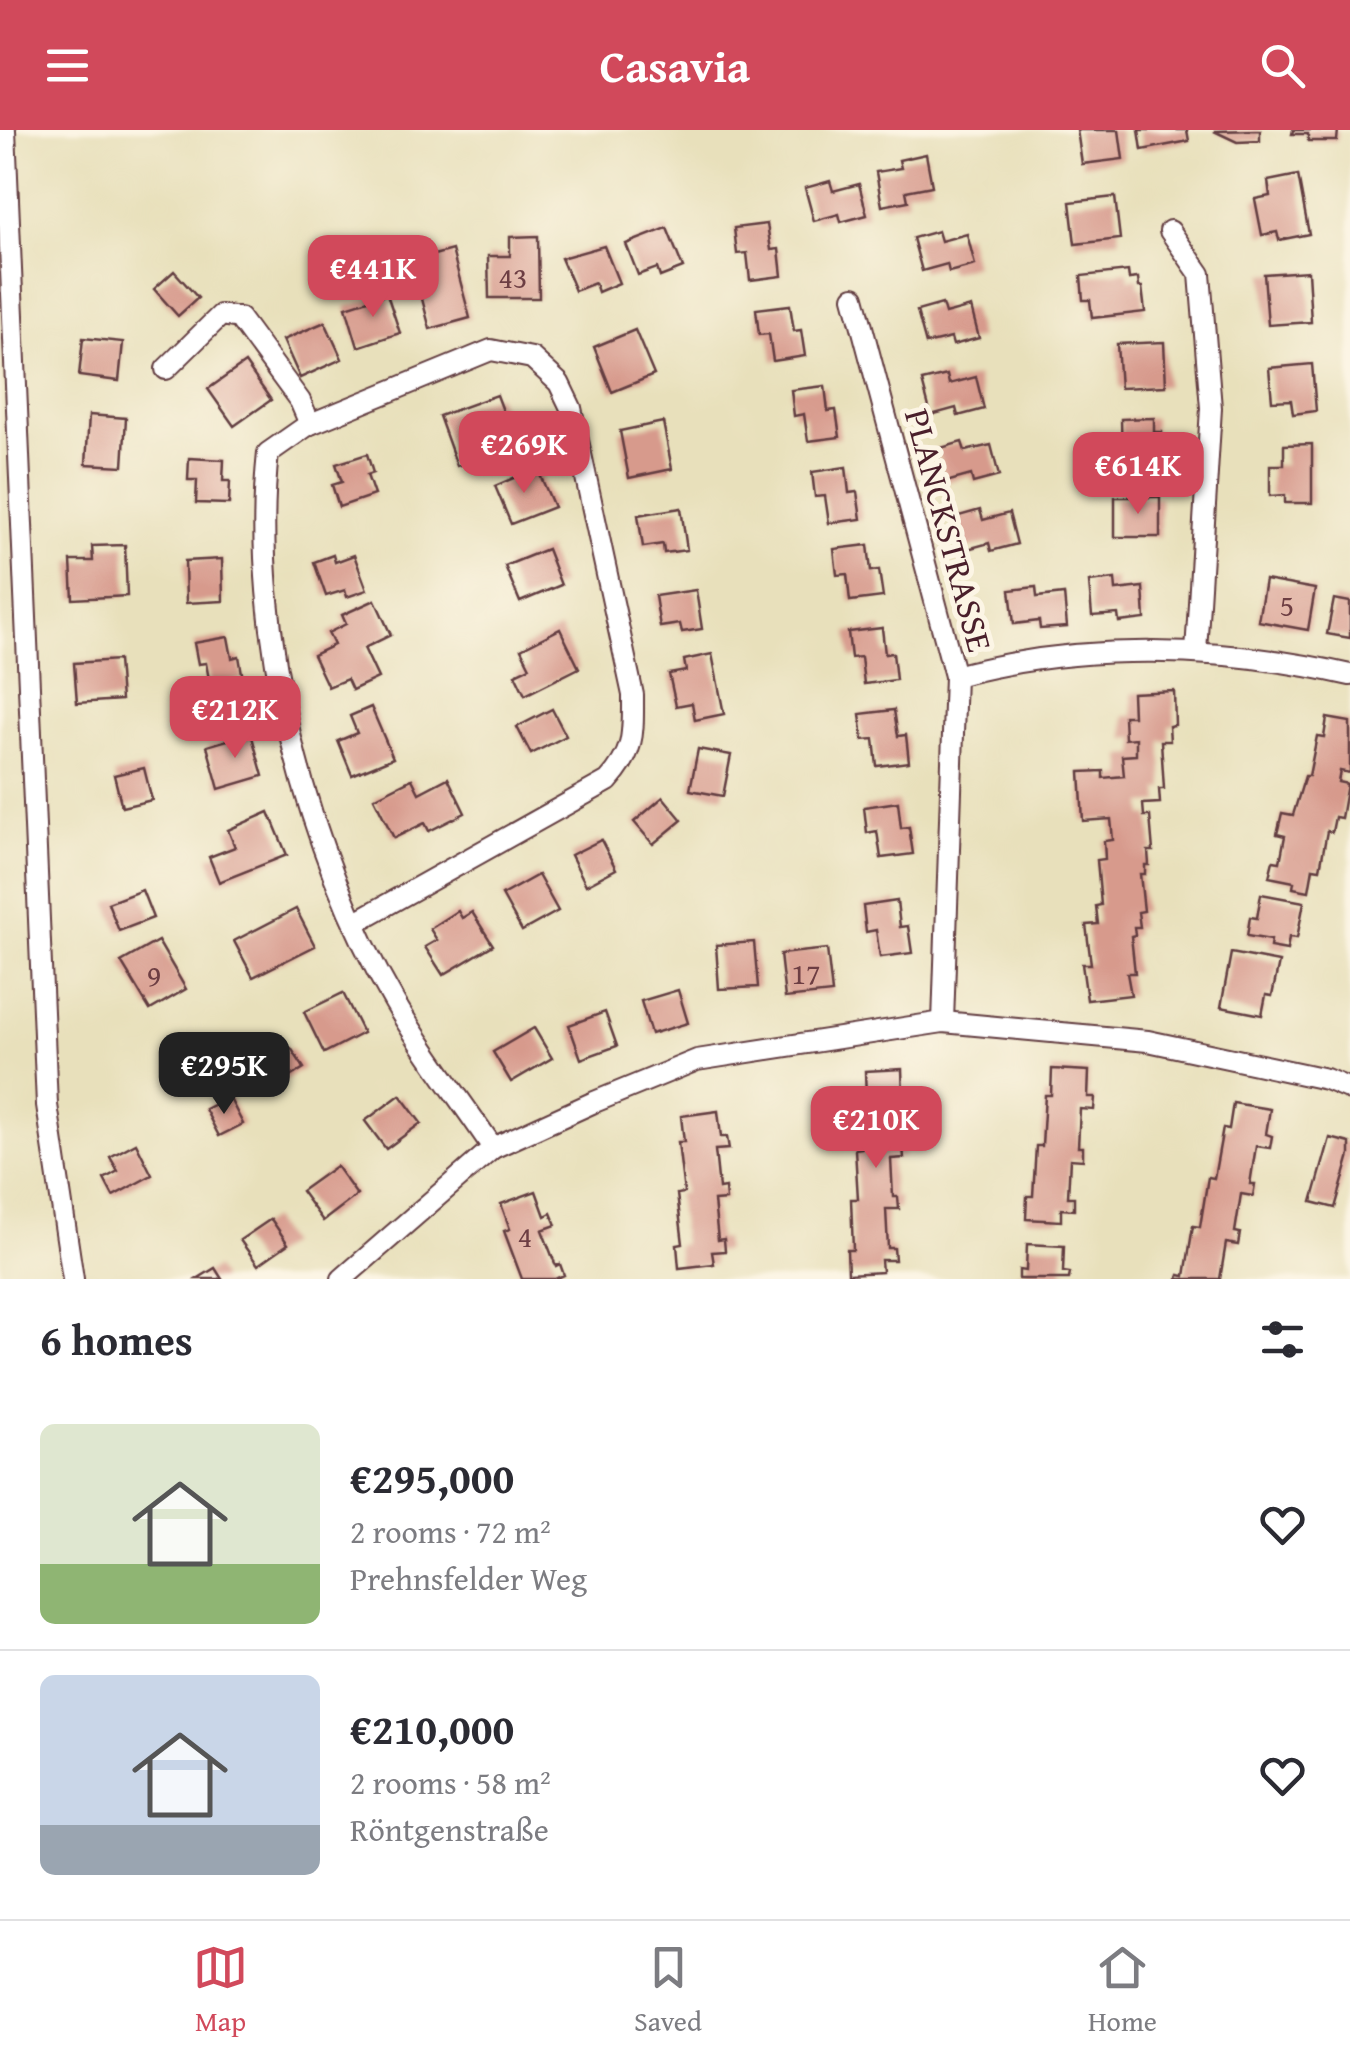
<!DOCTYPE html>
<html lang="en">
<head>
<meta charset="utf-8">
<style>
  :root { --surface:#fff; --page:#f2f2f3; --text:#2b2b33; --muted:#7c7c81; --line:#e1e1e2; --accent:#d1495b }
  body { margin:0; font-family:"Gentium Book Plus",serif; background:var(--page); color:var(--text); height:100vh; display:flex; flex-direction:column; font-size:38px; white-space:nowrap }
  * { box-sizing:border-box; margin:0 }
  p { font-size:32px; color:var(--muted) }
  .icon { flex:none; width:55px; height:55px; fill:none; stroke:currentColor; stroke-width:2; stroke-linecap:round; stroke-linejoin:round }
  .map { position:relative; height:1149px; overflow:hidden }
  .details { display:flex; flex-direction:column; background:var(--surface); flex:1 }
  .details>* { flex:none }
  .price { position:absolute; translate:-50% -85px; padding:0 22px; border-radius:20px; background:var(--accent); color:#fff; font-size:32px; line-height:65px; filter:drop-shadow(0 2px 5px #0008) }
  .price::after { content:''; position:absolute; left:50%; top:60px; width:30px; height:22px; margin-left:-15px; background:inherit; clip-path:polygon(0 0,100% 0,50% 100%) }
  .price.selected { background:#222; color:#fff }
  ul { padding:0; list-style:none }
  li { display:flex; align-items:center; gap:30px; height:250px; padding:0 40px }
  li+li { border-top:2px solid var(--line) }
  li span { display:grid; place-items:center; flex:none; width:280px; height:200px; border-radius:15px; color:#555 }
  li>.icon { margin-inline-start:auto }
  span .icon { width:120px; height:120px; fill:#fffc; stroke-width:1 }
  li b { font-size:42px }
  h2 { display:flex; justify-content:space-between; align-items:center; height:120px; padding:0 40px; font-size:42px }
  header { display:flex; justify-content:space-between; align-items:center; height:130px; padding:0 40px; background:var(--accent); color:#fff; font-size:45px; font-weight:600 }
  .menu { display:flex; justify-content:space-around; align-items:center; height:140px; border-top:2px solid var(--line); background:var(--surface); font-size:28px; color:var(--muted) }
  .menu a { display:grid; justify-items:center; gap:5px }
  .menu .selected { color:var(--accent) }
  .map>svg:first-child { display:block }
</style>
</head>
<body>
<header><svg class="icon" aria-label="menu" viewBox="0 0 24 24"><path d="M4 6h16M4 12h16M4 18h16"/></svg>Casavia<svg class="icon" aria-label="search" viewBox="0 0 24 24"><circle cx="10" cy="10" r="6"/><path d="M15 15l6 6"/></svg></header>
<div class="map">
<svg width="1350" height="1149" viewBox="0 0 1350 1149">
  <rect width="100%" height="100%" fill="#fcf5e5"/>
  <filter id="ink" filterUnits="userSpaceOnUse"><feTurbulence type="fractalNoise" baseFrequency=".01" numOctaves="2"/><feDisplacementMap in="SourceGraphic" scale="20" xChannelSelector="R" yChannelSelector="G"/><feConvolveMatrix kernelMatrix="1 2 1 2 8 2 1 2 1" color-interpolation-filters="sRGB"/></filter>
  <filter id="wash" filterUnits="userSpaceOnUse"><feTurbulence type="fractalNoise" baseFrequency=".0048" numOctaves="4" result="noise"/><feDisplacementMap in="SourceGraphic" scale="40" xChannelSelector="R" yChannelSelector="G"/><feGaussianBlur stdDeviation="2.25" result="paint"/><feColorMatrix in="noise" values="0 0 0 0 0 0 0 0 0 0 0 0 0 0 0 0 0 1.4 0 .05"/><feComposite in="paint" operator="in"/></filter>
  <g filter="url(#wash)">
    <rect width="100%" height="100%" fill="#e8e0bb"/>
    <g id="blocks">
      <g fill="#d79a8c">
        <polygon points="1077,0 1119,0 1123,29 1082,34"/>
        <polygon points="1139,0 1187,0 1189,11 1142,20"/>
        <polygon points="1260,0 1260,11 1237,12 1214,1"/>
        <polygon points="1293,0 1338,0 1337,11 1308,11 1308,4 1292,4"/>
        <polygon points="926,24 932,56 906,61 908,71 882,76 876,42 901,38 899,30"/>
        <polygon points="1298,45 1309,104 1279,110 1277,102 1262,105 1255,69 1270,66 1268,51"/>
        <polygon points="830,51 833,61 859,54 867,85 841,92 839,84 814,91 805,58"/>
        <polygon points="1115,67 1120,109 1075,114 1070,72"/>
        <polygon points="767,94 771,120 779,119 782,146 750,150 747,123 737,124 734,98"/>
        <polygon points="667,98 683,138 660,147 657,138 638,145 626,114"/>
        <polygon points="938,101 941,111 967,104 975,135 949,142 947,134 922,141 913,108"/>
        <polygon points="538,106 539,168 489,168 488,126 510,126 510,107"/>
        <polygon points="604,116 619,153 598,162 595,153 575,161 561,128"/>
        <polygon points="452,120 470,188 430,199 412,131"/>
        <polygon points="174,141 198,168 178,186 154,159"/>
        <polygon points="1128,141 1129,149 1138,148 1139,157 1142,157 1145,182 1092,188 1090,170 1083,170 1081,146"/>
        <polygon points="1308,141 1311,192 1268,195 1264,144"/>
        <polygon points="387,164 400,203 358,217 346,177"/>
        <polygon points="942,174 945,184 971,177 979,208 953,215 951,208 926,214 917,181"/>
        <polygon points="790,175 794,201 801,200 805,226 773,231 769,204 759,205 756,179"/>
        <polygon points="325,192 342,229 300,248 283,210"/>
        <polygon points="635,200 654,245 612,262 594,217"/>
        <polygon points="83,208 123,212 119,251 79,246"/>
        <polygon points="1164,212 1166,256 1120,258 1117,214"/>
        <polygon points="245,233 271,270 234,296 208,259"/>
        <polygon points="1312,234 1316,281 1293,284 1291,270 1272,271 1269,238"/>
        <polygon points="947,245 949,254 976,247 984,279 958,286 956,278 931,285 922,251"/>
        <polygon points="825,256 828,281 836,280 840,307 808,311 804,284 794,286 791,260"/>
        <polygon points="497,265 516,315 457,336 439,286"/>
        <polygon points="89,285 126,288 123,336 86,334"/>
        <polygon points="1154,288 1154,302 1162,302 1163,330 1122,332 1121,289"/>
        <polygon points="663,292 672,339 629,348 620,301"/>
        <polygon points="962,312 965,321 991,315 999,346 973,353 971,345 946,352 937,319"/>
        <polygon points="1312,314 1312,373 1285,373 1285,365 1270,366 1270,335 1284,335 1284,315"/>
        <polygon points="367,324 373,343 367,345 374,365 339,377 332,355 342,352 336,334"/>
        <polygon points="189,328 224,330 223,351 230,351 229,374 196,373 197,350 188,350"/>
        <polygon points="846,337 849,363 857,362 861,389 829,393 825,366 815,367 812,342"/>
        <polygon points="537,338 554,377 511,394 495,356"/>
        <rect x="1115" y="367" width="45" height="40"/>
        <polygon points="681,378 687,420 664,423 663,414 643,417 638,385"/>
        <polygon points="980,380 983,390 1009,383 1017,414 991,421 989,413 964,420 955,387"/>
        <polygon points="125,415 127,466 73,469 71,431 93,431 92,416"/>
        <polygon points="868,415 871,441 879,440 883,467 850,471 847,444 837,445 834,419"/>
        <polygon points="547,419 561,455 520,472 505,436"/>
        <polygon points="333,425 335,432 354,425 367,460 347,467 345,460 326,466 314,432"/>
        <polygon points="222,429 223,471 186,473 185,431"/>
        <polygon points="1115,449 1116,460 1143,457 1145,489 1119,492 1118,484 1092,486 1089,452"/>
        <polygon points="1265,450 1315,459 1308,500 1258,491"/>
        <polygon points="1036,457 1037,467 1064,464 1067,497 1040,499 1039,491 1014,494 1010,460"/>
        <polygon points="696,460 702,499 682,502 680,494 660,497 655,466"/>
        <polygon points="1334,469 1350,472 1350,508 1327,504"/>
        <polygon points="375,470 391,505 364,518 378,548 352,560 347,549 328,557 313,525 334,515 328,503 346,494 342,485"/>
        <polygon points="882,498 885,524 893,523 896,550 864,554 861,527 851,528 848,502"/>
        <polygon points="560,499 579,538 525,565 515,544 530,537 521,519"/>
        <polygon points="228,507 232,528 239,526 243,549 210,555 206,533 198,534 194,513"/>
        <polygon points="712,524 724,584 695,590 692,573 676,576 669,544 686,541 684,530"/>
        <polygon points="118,530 121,570 77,573 74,533"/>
        <polygon points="1174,561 1175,595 1169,596 1170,611 1161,611 1164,659 1159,659 1160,673 1143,674 1144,686 1150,686 1153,721 1148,721 1149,735 1145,735 1145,744 1140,744 1144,781 1138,782 1140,797 1134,797 1135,805 1131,806 1135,843 1127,843 1131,865 1087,870 1082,834 1091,834 1086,795 1098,794 1096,776 1101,775 1097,730 1105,729 1104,711 1113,710 1111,689 1083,691 1080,642 1103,641 1103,648 1124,646 1122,626 1136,625 1136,608 1125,609 1124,586 1133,586 1132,563"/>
        <polygon points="371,577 393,628 352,645 338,611 357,603 350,586"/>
        <polygon points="552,579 566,606 531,624 517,597"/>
        <polygon points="894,580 898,606 906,605 909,632 877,636 874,609 863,610 860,584"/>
        <polygon points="1327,588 1350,592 1350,643 1340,641 1338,652 1347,654 1341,688 1335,687 1332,702 1327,701 1320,739 1313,738 1309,761 1293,758 1294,752 1269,747 1273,731 1280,732 1285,706 1277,704 1282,683 1293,685 1305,646 1309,646 1317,606 1324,607"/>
        <polygon points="251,603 263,646 219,659 207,616"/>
        <polygon points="698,619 731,625 723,666 690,660"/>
        <polygon points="144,638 152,670 122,677 114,645"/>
        <polygon points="448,648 465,683 429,701 425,693 394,708 374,668 412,649 419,663"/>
        <polygon points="663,667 682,690 653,714 634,692"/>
        <polygon points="898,672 901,698 909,697 913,724 881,728 877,701 867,703 864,677"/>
        <polygon points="269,682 287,725 219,752 209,727 235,717 228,700"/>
        <polygon points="601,710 616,739 586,755 571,725"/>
        <polygon points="538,745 558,781 522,801 502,765"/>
        <polygon points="142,760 153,788 119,801 108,773"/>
        <polygon points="1261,764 1304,772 1297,808 1289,807 1287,820 1270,817 1271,810 1247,806 1250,787 1257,788"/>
        <polygon points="897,771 900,797 908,796 912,823 880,827 876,800 866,802 863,776"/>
        <polygon points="296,779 315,816 253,847 234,811"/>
        <polygon points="458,781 462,788 472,782 493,815 443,845 425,817 437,810 430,799"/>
        <polygon points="158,811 186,859 150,880 121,832"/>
        <polygon points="754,812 758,857 719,859 716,815"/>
        <polygon points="827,819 832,863 785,868 780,824"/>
        <polygon points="1231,823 1279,832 1272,866 1266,865 1262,885 1221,877"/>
        <polygon points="678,860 688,893 651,904 641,871"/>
        <polygon points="343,863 363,903 324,923 304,882"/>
        <polygon points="605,882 617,916 581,929 569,895"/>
        <polygon points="534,898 552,928 511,952 493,922"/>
        <polygon points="274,906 285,922 291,918 304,938 275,956 263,937 257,940 246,924"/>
        <polygon points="902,939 903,966 910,965 910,978 896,978 898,1017 903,1016 904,1028 891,1029 893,1067 898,1067 899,1079 886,1079 888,1118 894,1118 895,1130 881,1130 882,1142 848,1144 847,1120 853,1120 851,1069 858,1069 855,1019 862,1018 860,967 866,967 865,941"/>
        <polygon points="1052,939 1089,941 1088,967 1095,967 1094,980 1080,979 1078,1017 1083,1017 1083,1030 1070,1029 1068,1067 1074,1067 1074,1080 1061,1079 1061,1091 1026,1089 1027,1066 1033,1066 1036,1016 1042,1016 1045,965 1051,965"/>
        <polygon points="400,965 421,993 386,1019 365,991"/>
        <polygon points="229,967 243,994 219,1006 205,979"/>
        <polygon points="1233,973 1270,979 1266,1004 1272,1006 1270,1018 1256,1016 1250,1054 1255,1054 1253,1066 1241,1064 1235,1102 1240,1103 1238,1115 1226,1113 1220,1149 1178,1149 1179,1145 1185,1146 1193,1096 1200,1097 1208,1047 1214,1048 1223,998 1229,999"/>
        <polygon points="718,981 721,1007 727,1007 729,1019 715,1020 719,1059 725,1058 726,1070 714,1071 718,1110 724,1109 725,1121 712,1122 714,1134 679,1138 677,1115 683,1114 677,1064 684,1063 678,1012 684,1012 681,986"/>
        <polygon points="1330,1008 1350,1013 1350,1025 1335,1078 1312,1072"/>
        <polygon points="136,1013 152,1045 113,1066 104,1049 118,1041 110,1027"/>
        <polygon points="336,1036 357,1065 323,1091 301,1061"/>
        <polygon points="536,1061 545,1086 551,1083 556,1095 542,1100 556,1136 560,1134 564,1145 555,1149 522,1149 504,1101 510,1099 501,1074"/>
        <polygon points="271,1089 288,1114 258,1135 240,1110"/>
        <polygon points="1027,1114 1064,1116 1063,1142 1070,1143 1069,1149 1019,1149 1019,1140 1026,1141"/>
        <polygon points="215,1138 222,1149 197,1149"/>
      </g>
    </g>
  </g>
  <g filter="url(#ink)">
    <use href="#blocks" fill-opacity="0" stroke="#623c41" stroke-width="2.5"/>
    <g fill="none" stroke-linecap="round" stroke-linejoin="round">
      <defs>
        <g id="minor">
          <polyline points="5,0 47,975 73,1149"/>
          <polyline points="1170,101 1200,144 1211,278 1196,522"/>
          <polyline points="854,167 955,546 943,892"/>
          <polyline points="166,239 221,185 239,188 300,271 310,294"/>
          <path d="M955 546C1083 512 1222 516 1350 545"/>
          <path d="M356 792 608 651C635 621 633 604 633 565L571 278 559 253 532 228 491 220 308 295 268 323C249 500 305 720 395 873 424 923 461 970 493 1018"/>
          <polyline points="342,1149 493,1018 592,973 697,930 943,892 1148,911 1326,949 1350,959"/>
        </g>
      </defs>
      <use href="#minor" stroke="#623c41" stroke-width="24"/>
      <use href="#minor" stroke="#fff" stroke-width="20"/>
    </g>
  </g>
  <g text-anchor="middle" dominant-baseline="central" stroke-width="10" stroke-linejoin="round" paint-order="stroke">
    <g font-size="30" fill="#6d3e43">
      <text x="513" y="147">43</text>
      <text x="1287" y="475">5</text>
      <text x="806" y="843">17</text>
      <text x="154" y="845">9</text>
      <text x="525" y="1106">4</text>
    </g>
    <g font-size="35" fill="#4a1f2b" stroke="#fcf5e5">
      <text transform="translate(949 400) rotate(75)">PLANCKSTRASSE</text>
    </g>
  </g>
</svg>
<b class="price" style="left:373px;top:190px">€441K</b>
<b class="price" style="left:524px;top:366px">€269K</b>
<b class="price" style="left:1138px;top:387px">€614K</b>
<b class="price" style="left:235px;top:631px">€212K</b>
<b class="price selected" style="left:224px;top:987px">€295K</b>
<b class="price" style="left:876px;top:1041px">€210K</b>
</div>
<section class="details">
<h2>6 homes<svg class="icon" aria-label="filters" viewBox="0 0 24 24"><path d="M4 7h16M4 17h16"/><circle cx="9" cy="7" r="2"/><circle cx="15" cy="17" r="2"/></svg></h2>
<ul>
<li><span style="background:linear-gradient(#dfe7d0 70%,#8fb573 0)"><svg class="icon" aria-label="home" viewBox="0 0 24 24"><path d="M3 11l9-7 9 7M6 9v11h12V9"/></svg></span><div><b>€295,000</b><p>2 rooms · 72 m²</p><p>Prehnsfelder Weg</p></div><svg class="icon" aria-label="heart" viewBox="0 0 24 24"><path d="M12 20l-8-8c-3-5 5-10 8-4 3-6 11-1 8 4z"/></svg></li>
<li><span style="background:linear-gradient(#c9d6e8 75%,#9aa5b1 0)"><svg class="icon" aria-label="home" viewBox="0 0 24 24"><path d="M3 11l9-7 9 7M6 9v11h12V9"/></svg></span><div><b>€210,000</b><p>2 rooms · 58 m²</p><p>Röntgenstraße</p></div><svg class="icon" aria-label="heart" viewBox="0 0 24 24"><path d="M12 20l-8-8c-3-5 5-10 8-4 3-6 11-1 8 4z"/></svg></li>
</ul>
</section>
<nav class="menu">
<a class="selected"><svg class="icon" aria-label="map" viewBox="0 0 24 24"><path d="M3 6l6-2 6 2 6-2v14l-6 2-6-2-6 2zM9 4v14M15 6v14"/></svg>Map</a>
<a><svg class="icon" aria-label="saved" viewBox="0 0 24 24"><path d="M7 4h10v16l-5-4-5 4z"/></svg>Saved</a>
<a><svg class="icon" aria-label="home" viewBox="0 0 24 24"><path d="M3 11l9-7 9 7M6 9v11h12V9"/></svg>Home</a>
</nav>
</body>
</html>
